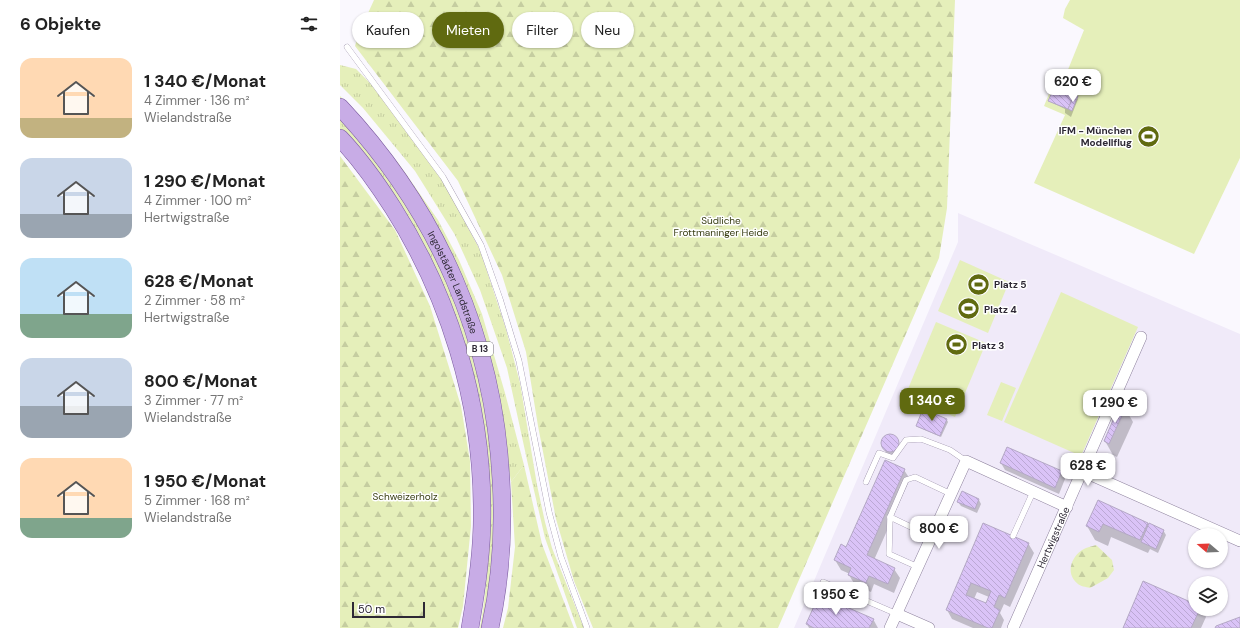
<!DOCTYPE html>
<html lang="de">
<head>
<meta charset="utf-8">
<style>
  :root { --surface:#fff; --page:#f6f6f6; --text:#222; --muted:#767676; --accent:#606a10 }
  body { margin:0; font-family:"DM Sans",sans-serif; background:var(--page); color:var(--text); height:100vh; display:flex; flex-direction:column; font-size:15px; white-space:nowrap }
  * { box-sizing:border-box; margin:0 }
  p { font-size:13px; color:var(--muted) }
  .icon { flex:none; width:22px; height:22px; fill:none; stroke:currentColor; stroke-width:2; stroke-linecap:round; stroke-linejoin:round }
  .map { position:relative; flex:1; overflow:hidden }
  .sheet { display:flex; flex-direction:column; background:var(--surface); width:340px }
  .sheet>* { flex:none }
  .guide { position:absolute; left:12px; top:12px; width:380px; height:36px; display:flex; gap:8px }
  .needle { width:26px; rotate:289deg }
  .tools { position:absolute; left:848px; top:528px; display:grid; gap:8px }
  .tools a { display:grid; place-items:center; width:40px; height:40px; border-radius:50%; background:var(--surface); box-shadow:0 1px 3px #0004; font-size:20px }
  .scale { position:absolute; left:12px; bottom:10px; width:73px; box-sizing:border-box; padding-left:4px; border:2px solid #2e2935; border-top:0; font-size:11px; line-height:14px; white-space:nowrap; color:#2e2935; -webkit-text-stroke:3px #fff; paint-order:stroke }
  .price { position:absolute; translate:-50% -34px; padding:0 9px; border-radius:8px; background:#fff; color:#222; font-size:13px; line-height:26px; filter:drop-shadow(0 1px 2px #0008) }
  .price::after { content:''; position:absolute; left:50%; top:24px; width:12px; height:9px; margin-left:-6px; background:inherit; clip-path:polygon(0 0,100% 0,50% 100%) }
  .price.on { background:var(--accent); color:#fff }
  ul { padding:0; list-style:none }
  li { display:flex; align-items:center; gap:12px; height:100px; padding:0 20px }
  li span { display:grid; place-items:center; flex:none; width:112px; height:80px; border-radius:12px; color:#555 }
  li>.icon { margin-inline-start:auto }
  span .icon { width:48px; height:48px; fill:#fffc; stroke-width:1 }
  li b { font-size:17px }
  h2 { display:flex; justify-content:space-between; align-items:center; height:48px; padding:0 20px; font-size:17px }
  .chip { padding:0 14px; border-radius:18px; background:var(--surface); box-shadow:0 1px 3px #0004; font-size:14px; line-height:36px }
  .chip.on { background:var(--accent); color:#fff }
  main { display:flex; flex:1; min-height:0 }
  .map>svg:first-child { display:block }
</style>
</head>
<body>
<main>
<section class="sheet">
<h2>6 Objekte<svg class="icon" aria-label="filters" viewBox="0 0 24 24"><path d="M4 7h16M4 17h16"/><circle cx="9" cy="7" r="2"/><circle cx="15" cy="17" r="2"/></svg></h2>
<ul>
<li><span style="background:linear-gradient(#ffd9b3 75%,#c2b280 0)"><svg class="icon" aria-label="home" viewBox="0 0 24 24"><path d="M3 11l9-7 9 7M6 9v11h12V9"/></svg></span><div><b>1 340 €/Monat</b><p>4 Zimmer · 136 m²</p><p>Wielandstraße</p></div></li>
<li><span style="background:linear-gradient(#c9d6e8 70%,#9aa5b1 0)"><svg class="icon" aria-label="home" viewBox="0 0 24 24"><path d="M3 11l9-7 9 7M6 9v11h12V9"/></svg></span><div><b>1 290 €/Monat</b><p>4 Zimmer · 100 m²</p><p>Hertwigstraße</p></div></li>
<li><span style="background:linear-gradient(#bfe0f5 70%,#7fa58c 0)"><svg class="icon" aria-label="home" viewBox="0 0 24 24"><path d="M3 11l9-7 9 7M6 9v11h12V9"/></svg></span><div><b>628 €/Monat</b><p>2 Zimmer · 58 m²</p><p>Hertwigstraße</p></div></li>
<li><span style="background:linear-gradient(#c9d6e8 60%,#9aa5b1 0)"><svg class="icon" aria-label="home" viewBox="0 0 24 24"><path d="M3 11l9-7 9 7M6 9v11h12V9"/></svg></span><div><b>800 €/Monat</b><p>3 Zimmer · 77 m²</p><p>Wielandstraße</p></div></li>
<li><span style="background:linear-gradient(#ffd9b3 75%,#7fa58c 0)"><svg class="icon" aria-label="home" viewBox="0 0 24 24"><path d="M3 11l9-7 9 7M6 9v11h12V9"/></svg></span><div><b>1 950 €/Monat</b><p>5 Zimmer · 168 m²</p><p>Wielandstraße</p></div></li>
</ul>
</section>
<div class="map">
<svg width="900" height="628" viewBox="0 0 900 628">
  <defs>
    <pattern id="grass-tufts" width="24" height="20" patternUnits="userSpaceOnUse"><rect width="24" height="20" fill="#e5efba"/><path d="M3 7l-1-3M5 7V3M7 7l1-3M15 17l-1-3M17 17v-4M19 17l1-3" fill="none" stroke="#c5cda0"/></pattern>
    <pattern id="forest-firs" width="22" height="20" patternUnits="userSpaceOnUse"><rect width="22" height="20" fill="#e5efba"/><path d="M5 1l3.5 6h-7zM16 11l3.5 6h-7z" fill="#c5cda0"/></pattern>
    <pattern id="building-back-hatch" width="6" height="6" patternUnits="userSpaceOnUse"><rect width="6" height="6" fill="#dac3f7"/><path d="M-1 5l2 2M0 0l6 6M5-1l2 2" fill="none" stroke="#bba8d4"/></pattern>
  </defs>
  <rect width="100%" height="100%" fill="#faf8fe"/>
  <path fill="#f0eaf9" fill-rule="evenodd" d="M618 213 900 334V628H454L618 242ZM855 535H881V561H855ZM855 583H881V609H855Z"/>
  <g fill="url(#grass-tufts)">
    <polygon points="0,65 16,69 34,87 103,181 140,250 166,329 180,383 197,485 205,522 212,548 244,628 237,628 205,538 187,460 167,368 140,290 115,235 75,171 23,108 0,85"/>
    <polygon points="0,96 25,122 59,164 98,220 119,260 142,314 165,393 184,465 171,482 158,397 113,261 0,99"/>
    <path d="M0 119 29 151 64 200 92 249 125 324 148 416 156 508 151 577 143 628H140C145 599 148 574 147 544L130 365 13 143 0 129Z"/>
  </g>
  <g fill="url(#forest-firs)">
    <polygon points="34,0 615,0 607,208 599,258 438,628 253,628 234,581 216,519 198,426 186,352 162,275 118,181 15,46 19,33"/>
    <polygon points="0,156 55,230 90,306 121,406 130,461 131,526 123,606 118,628 0,628"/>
    <polygon points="184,465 202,544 234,628 163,628 168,608 175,547 171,482"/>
    <path d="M756 545 772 560 774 570 768 578 750 588C746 587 740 586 738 584 724 573 732 554 746 548 749 547 753 546 756 545Z"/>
  </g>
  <g fill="#e5efba">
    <polygon points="730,0 900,0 900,158 854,254 694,183 725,115 704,106 713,84 721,87 744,30 723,18 725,9"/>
    <polygon points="620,260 669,282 648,333 598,311"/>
    <polygon points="721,292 798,327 741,456 664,422"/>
    <polygon points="596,322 646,343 615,417 565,396"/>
    <polygon points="661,382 676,388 662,421 647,415"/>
  </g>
  <g fill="#0003" fill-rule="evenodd">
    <polygon points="723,91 736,91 737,92 735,96 738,99 731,117 725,113 725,109 711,102 710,101"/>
    <polygon points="785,408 793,422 777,457 773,455 765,441"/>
    <polygon points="607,420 608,422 601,437 578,427 577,425"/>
    <polygon points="552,435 558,441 559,451 561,451 560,443 561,451 558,455 548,455 542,447 543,439 545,436"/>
    <polygon points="661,463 721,472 725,479 719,494 665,470"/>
    <polygon points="564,470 570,479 534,560 554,569 560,578 554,593 534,584 531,592 515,585 509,575 510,574 501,570 495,560 507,548"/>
    <polygon points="639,500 641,504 637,513 621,506 618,502"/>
    <polygon points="758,502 807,523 809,526 823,530 826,535 818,553 810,549 808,553 771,537 768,546 755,540 747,526"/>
    <path d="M644 524 688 543 694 553 670 607 664 604 660 613 664 620 661 628H633L612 619 607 610ZM637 592 649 597 646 604 634 599Z"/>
    <polygon points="855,605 855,609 861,609 866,617 861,628 784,628"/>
    <polygon points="533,619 538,628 469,628 467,624"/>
  </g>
  <g fill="url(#building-back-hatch)" stroke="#b4a8c5" fill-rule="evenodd">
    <polygon points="724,84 737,90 734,95 722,90"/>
    <polygon points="715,86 734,95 728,109 708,101"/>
    <polygon points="734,95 738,96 732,111 728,109"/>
    <polygon points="780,404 786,407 769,444 764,441"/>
    <polygon points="583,409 607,419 600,436 576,426"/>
    <circle cx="550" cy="443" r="9"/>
    <polygon points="667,447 722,471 715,488 660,463"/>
    <polygon points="545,460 565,469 527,555 555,568 548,584 529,576 526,583 508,575 511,568 494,560 501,544 506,547"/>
    <polygon points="622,491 639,499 635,509 617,502"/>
    <polygon points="758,500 808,523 800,540 763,524 759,532 746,526"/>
    <path d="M643 523 689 543 665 598 659 595 654 607 660 610 652 628H648L606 610ZM631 583 651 591 646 603 626 595Z"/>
    <polygon points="809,523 824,530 816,549 801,542"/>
    <polygon points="803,581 855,604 855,609 860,609 851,628 783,628"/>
    <polygon points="479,595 534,619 529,628 474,628 466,624"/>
    <polygon points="900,617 900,628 875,628 876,626"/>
  </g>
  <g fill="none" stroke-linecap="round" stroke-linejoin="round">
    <defs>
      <g id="service">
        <polyline points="7,47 103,177 141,245 160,299 179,361 209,512 221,557 247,628"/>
        <polyline points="526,482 539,453 553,458 566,440 581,439 610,450 626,461"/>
        <polyline points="550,517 566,480 575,477 611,494"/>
        <polyline points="673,536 693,492"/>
        <polyline points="578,567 549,554 550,517 592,537"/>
        <polyline points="483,582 557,614"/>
      </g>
      <g id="minor">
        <polyline points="742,471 900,541"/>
        <polyline points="557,614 589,628"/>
        <polyline points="550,628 626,461 727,507"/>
        <path id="s1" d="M673 628 801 337"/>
      </g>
      <g id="primary">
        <path id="s2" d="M0 107C97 210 154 339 161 480 164 530 161 579 150 628"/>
        <path d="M0 138C20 159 37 183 53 208 109 296 141 400 142 505 143 546 137 587 130 628"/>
      </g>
    </defs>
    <use href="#service" stroke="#8e829e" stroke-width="6"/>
    <use href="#minor" stroke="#8e829e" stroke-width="12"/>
    <use href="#primary" stroke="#7a5a9e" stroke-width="18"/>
    <use href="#service" stroke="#fff" stroke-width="5.5"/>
    <use href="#minor" stroke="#fff" stroke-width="11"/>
    <use href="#primary" stroke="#c8ace6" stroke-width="17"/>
  </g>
  <defs>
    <symbol id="stadium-disc" viewBox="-11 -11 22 22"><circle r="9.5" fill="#606a10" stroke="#fff"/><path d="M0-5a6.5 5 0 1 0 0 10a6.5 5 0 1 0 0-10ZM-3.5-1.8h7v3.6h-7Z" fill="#fff"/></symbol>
  </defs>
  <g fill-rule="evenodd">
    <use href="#stadium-disc" x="796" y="124" width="25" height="25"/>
    <use href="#stadium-disc" x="626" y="272" width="25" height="25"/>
    <use href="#stadium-disc" x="616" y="296" width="25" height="25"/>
    <use href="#stadium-disc" x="604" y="332" width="25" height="25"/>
  </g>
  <g text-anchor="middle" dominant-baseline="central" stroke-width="3" stroke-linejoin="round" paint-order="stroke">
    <rect fill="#fff" stroke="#6d6972" stroke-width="1" x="127" y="342" width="26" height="14" rx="3"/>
    <g font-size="9" font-weight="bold" fill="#2e2935">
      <text x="140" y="349">B 13</text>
    </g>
    <g font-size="10" font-weight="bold" fill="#2e2935" stroke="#fff" text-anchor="start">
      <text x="792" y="130" text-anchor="end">IFM - München<tspan x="792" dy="12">Modellflug</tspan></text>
      <text x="654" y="284">Platz 5</text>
      <text x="644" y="309">Platz 4</text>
      <text x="632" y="345">Platz 3</text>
    </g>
    <g font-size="10" fill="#383e13" stroke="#fff">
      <text x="381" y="220">Südliche<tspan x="381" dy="12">Fröttmaninger Heide</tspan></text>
      <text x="65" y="496">Schweizerholz</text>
    </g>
    <g font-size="10" fill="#2e2935" stroke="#fff">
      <text stroke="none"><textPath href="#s2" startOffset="210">Ingolstädter Landstraße</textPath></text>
      <text stroke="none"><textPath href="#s1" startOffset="99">Hertwigstraße</textPath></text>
    </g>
  </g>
</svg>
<div class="tools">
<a><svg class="needle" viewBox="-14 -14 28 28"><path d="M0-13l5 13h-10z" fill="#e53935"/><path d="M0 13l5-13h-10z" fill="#767676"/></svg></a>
<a><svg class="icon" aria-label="layers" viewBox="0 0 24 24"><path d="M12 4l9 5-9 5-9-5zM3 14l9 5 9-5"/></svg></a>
</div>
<div class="scale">50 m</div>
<b class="price" style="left:733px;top:103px">620 €</b>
<b class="price on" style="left:592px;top:422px">1 340 €</b>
<b class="price" style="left:775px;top:424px">1 290 €</b>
<b class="price" style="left:748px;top:487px">628 €</b>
<b class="price" style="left:599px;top:550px">800 €</b>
<b class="price" style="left:496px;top:616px">1 950 €</b>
<div class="guide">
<a class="chip">Kaufen</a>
<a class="chip on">Mieten</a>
<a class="chip">Filter</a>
<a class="chip">Neu</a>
</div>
</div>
</main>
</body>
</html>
